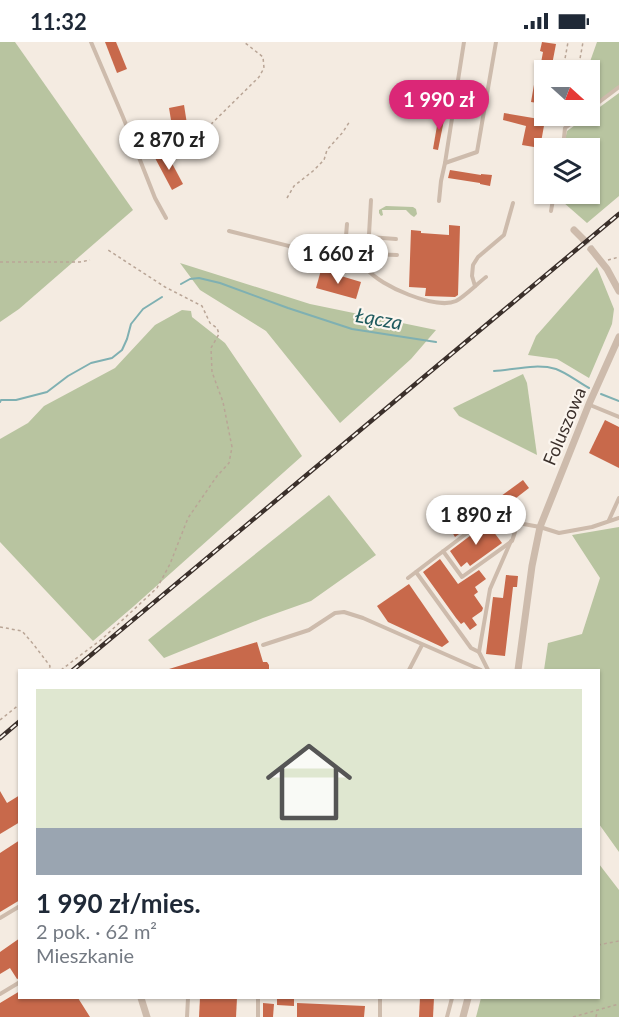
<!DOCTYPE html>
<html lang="pl">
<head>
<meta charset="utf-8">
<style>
  :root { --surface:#fff; --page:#f6f6f7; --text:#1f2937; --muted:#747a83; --line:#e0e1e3; --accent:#db2777 }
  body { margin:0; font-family:Lato,sans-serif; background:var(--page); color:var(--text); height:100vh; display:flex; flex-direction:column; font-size:22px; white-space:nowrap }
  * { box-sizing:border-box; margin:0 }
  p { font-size:20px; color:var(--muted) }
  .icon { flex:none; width:33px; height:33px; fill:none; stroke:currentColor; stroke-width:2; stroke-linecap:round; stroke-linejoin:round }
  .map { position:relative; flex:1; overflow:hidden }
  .panel { position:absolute; left:18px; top:627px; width:582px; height:330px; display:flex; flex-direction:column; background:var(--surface); border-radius:0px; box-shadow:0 2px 4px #0004 }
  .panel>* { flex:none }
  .needle { width:39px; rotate:111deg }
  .tools { position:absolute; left:534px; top:18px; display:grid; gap:12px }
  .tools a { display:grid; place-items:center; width:66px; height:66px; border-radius:0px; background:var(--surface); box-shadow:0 2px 4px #0004; font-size:30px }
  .price { position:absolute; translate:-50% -51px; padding:0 14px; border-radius:21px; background:#fff; color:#222; font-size:20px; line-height:39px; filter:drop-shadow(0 2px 3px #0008) }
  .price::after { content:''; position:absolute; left:50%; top:36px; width:18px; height:14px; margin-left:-9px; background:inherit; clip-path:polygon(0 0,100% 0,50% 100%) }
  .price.selected { background:var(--accent); color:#fff }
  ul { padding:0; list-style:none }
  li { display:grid; align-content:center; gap:12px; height:318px; padding:0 18px }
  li+li { border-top:2px solid var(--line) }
  li span { display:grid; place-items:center; height:186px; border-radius:0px; color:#555 }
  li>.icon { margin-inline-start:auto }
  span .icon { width:108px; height:108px; fill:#fffc; stroke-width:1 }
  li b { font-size:26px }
  .status { display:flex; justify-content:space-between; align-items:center; height:42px; padding:0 30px; background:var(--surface); direction:ltr }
  .status svg { height:16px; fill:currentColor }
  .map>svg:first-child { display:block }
</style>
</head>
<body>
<div class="status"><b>11:32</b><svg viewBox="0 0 49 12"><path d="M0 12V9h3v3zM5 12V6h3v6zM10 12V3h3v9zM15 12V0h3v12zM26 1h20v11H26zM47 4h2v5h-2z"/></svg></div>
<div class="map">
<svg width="619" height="975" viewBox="0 0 619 975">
  <rect width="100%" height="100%" fill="#f4ebe1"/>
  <g fill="#b8c4a0">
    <polygon points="0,0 15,0 133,168 19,267 0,280"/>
    <polygon points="597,0 619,0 619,45 590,66 590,28 587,28"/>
    <polygon points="619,51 619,154 587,181 555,153 590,152 590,106 563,106 567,89"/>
    <polygon points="386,164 413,165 416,167 417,172 414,175 411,173 406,168 382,168 383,173 381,174 379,171 379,168"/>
    <polygon points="180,221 310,262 436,288 411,317 340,381 266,289 200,248"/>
    <polygon points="597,225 614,267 612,282 589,336 557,317 528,313 536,294"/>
    <polygon points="182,268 191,269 192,275 225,301 302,414 134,564 93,599 0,500 0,397 28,381 44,364 115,326 155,283"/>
    <polygon points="523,332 527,341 537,413 459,374 453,366"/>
    <polygon points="329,453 376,513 311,559 263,576 164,616 148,598"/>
    <polygon points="619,485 619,810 599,782 598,628 544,628 548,601 582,592 600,536 572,493"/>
    <polygon points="599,822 619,848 619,975 476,975 481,956 598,956"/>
  </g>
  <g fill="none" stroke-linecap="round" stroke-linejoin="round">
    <g stroke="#7fb0b2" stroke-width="2">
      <polyline points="181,242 190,237 199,236 220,241 288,266 352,287 436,300"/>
      <path d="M494 329C513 328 536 321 556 327 567 331 578 340 589 346"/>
      <polyline points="601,352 619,359"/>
      <polyline points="0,360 1,358 16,358 47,350 68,334 91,321 112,316 122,308 127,297 131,282 143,267 162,255"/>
    </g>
  </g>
  <g fill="#c8694b">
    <polygon points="105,0 116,0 127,27 117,31"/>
    <polygon points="542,0 556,2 551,28 544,28 544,62 531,60 535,37 538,37 543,10 540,9"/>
    <polygon points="184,63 187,82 172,84 169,66"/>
    <polygon points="504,71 545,78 540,106 522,103 526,84 503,78"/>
    <polygon points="439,72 445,73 438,108 433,107"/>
    <polygon points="166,110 183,142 172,148 155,116"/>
    <polygon points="450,128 481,133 481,132 492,133 490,144 480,142 480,141 448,136"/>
    <polygon points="449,183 460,184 458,253 455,255 425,254 426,246 409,245 411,188 421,189 421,191 449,193"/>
    <polygon points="321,228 361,240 356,257 316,246"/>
    <polygon points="605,378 619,385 619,426 589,411"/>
    <polygon points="523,438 529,446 498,470 495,469 490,462"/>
    <polygon points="479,470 483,474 455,495 452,490"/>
    <polygon points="487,481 502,501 470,524 467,520 461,525 450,509"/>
    <polygon points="440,517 458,542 479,528 486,537 475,545 478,550 474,553 483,566 482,569 472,576 477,583 470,588 464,580 461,582 456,576 423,530"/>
    <polygon points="506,533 518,534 517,545 513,545 505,614 486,612 493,555 503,556"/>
    <polygon points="409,542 449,600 442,605 388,580 377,564"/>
    <polygon points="257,600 263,620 267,620 269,623 269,627 267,628 170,628 169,627"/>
    <polygon points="0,749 7,761 20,753 20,780 0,792"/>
    <polygon points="20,798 20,858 0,870 0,811"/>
    <polygon points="20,896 20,936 17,937 10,926 0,932 0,910"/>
    <polygon points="20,949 20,956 78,956 90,975 0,975 0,961"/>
    <polygon points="200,956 237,956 236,975 199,975"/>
    <polygon points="420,956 434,956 433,975 419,975"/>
    <polygon points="277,957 294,957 294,964 277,963"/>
    <polygon points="263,961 274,962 273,975 263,975"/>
    <polygon points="297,961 365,964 364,975 297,975"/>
  </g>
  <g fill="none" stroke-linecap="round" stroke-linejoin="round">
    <polyline stroke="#cfc6bd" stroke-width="7" stroke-dasharray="7 3.5" stroke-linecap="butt" points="583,197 591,207"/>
    <g stroke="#b9a596" stroke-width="1.5" stroke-dasharray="3 3" stroke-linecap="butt">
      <polyline points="563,28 568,0"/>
      <polyline points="578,28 583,0"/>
      <polyline points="561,74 563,79"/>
      <polyline points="198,95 259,35 264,26 263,15 244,0"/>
      <polyline points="287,156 294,144 313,129 324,118 327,108 343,90 350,79"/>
      <polyline points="608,218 619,215"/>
      <polyline points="0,220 80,220 90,218"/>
      <polyline points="0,585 22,589 34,603 50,624 49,628"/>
      <polyline points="61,628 102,597 157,546 170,522 188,476 217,434 229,421 232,405 223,360 212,330 211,306 219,292 217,286 210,281 202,264 165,245 108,208"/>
      <polyline points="0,678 20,662"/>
      <polyline points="598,903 619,899"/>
      <polyline points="573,975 619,962"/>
      <polyline points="596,975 597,970"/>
    </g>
    <g stroke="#cdbbac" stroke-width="4">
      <polyline points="91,0 123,75 155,156 166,176"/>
      <polyline points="590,67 619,45"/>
      <polyline points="563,106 565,86 581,74"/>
      <polyline points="445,121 464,0"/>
      <path d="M371 158 367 227C380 244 436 268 456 259 464 255 478 241 486 235"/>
      <polyline points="439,159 441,139 445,121 477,110 496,0"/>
      <polyline points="551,169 554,152"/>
      <polyline points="229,189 345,218 367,227"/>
      <polyline points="369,195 396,197"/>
      <polyline points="368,212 397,213"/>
      <polyline points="344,218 347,182"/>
      <polyline points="475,244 472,234 473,223 478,215 504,193 513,161"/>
      <polyline points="590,363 619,375"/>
      <polyline points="609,478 619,456"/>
      <polyline points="518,481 540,485 559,491 592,485 619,476"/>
      <polyline points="416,530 471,606 479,610"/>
      <polyline points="408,536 492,472 518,481 512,499 462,535 443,509"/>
      <polyline points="263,603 309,588 335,571 344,570 363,576 481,628"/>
      <polyline points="409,628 422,603"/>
      <polyline points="488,628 479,610 490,547 511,499"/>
      <polyline points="0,876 20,864"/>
      <polyline points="0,952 20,940"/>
      <polyline points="187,975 188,956"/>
      <polyline points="258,975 258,956"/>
      <polyline points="380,975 380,956"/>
      <polyline points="447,975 452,956"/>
    </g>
    <g stroke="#cdbbac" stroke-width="7">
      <polyline points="574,188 583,197"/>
      <polyline points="591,207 607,227 619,249"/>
      <polyline points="518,628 532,524 540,485 589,362 619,295"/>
      <polyline points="141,956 147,975"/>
      <polyline points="463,975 468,956"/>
    </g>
    <defs>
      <g id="rail">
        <polyline points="73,628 619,172"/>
        <polyline points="0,696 20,679"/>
      </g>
    </defs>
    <use href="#rail" stroke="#3b302b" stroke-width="4.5"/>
    <use href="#rail" stroke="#fbf5ee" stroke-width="2" stroke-dasharray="7" stroke-linecap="butt"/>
  </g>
  <g text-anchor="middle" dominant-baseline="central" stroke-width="4.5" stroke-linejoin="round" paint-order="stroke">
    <g font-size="18" fill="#3b302b" stroke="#fbf5ee">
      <text transform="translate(564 384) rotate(-67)">Foluszowa</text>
    </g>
    <g font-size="20" font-style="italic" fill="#1f5a5e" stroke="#fbf5ee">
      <text transform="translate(379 276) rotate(10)">Łącza</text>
    </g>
  </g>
</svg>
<div class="tools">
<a><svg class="needle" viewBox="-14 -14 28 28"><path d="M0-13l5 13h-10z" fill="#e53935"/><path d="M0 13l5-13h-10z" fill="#747a83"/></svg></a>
<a><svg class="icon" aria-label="layers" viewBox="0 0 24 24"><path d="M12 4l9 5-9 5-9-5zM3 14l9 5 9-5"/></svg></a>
</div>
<b class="price selected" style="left:439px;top:89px">1 990 zł</b>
<b class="price" style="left:169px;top:129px">2 870 zł</b>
<b class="price" style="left:338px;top:243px">1 660 zł</b>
<b class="price" style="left:476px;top:504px">1 890 zł</b>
<section class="panel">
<ul>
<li><span style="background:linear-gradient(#dfe7d0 75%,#9aa5b1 0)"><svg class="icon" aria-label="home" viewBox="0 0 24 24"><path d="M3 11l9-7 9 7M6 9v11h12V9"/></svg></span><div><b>1 990 zł/mies.</b><p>2 pok. · 62 m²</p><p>Mieszkanie</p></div></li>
</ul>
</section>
</div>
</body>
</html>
